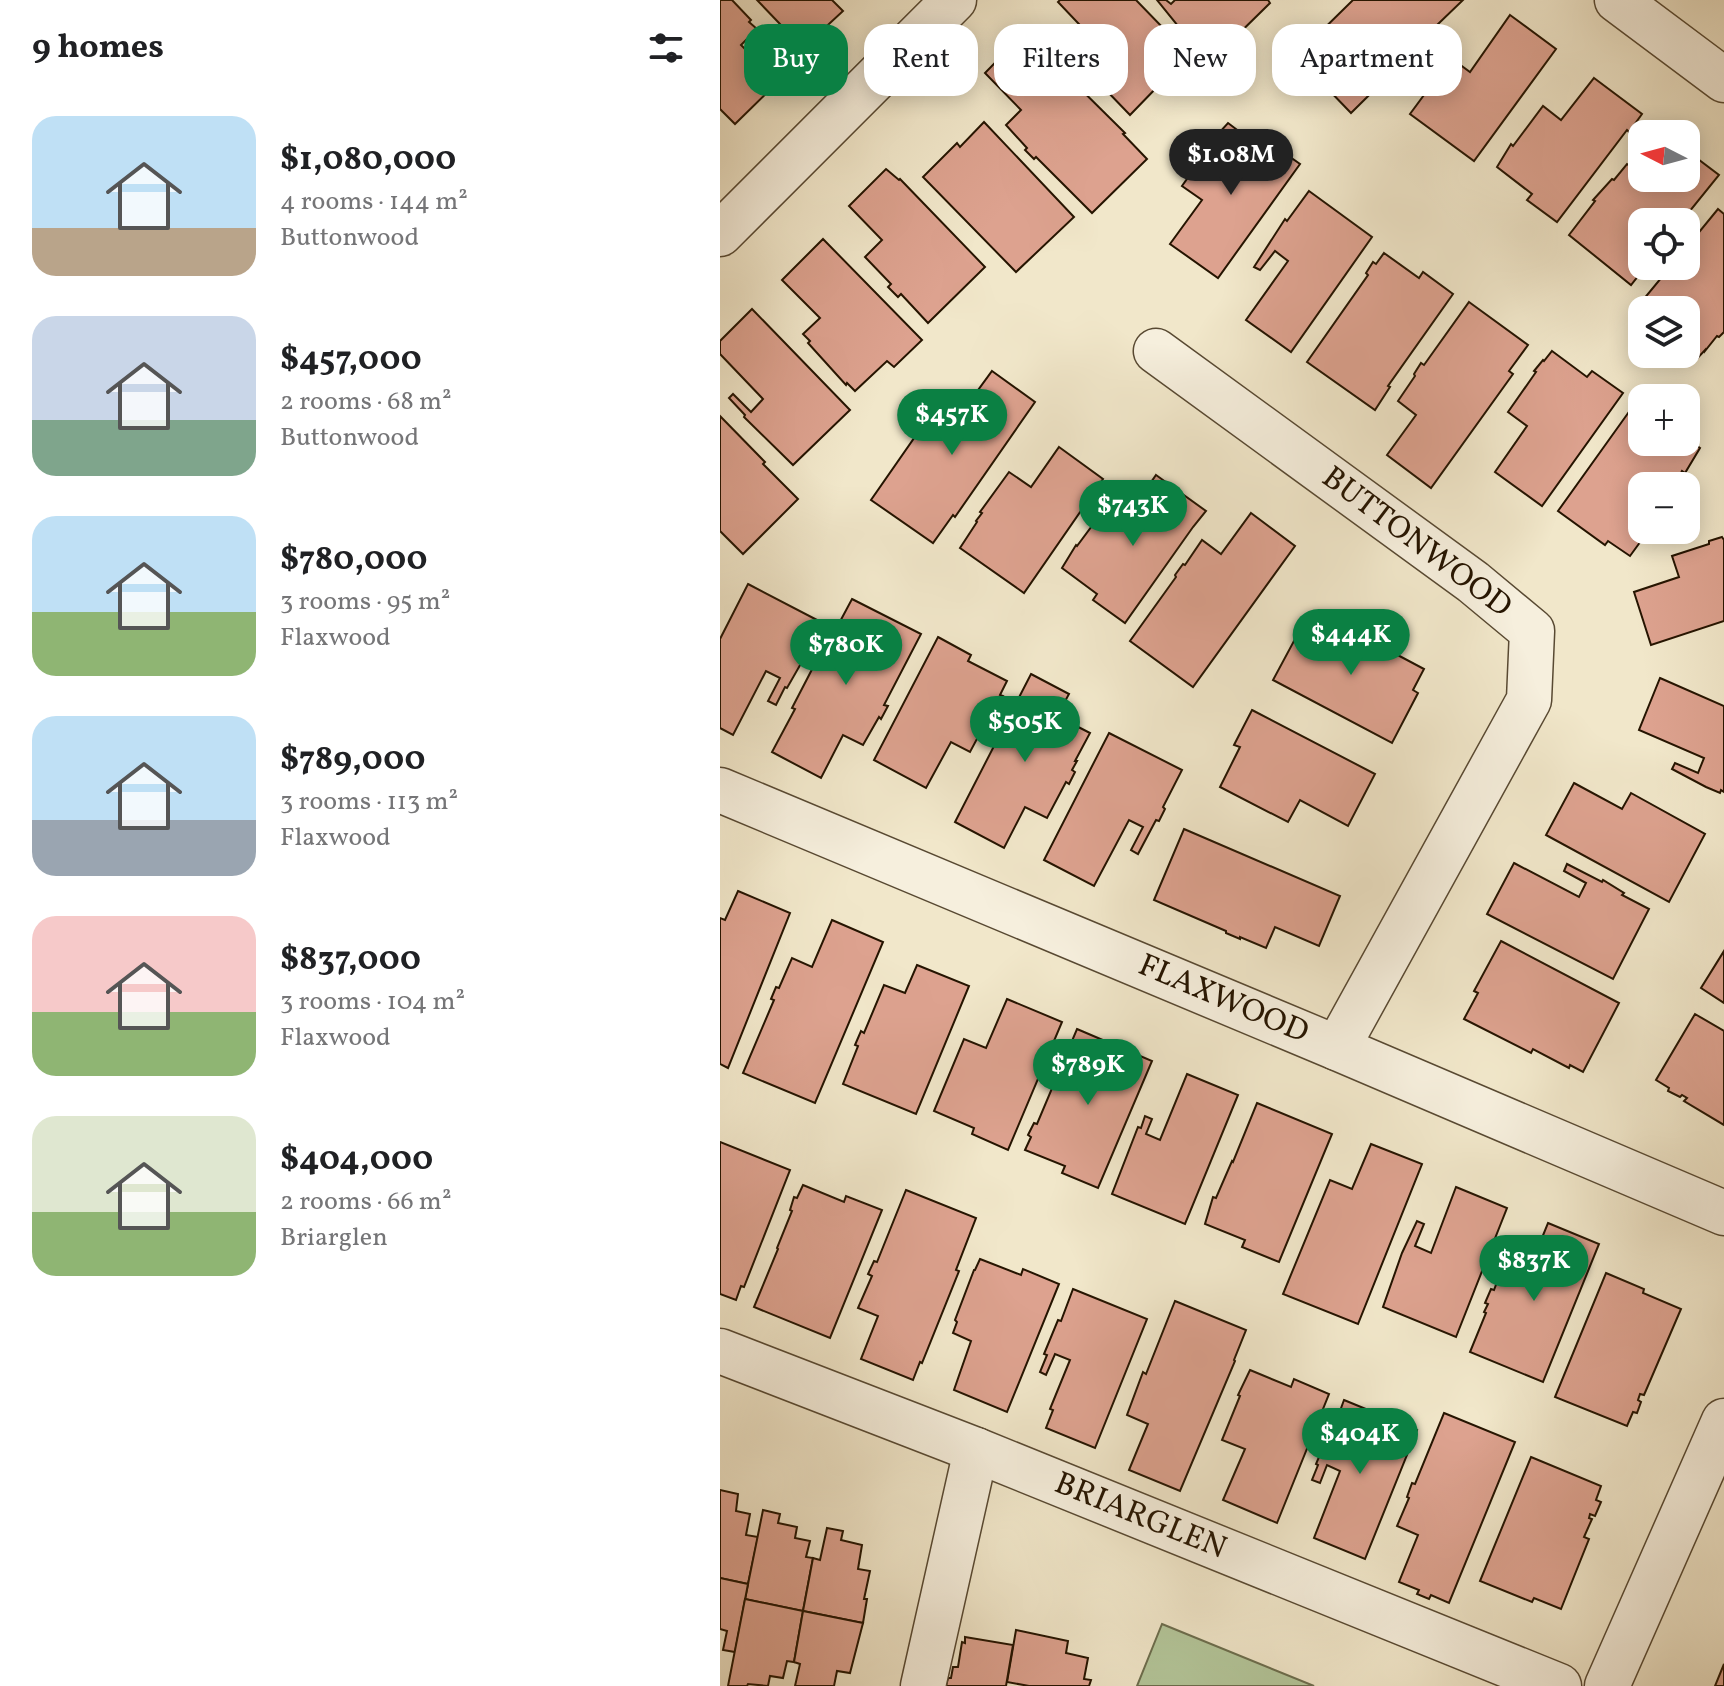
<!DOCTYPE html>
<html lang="en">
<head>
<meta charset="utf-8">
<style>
  :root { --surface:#fff; --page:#f6f6f6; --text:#202124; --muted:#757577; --accent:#0b8043 }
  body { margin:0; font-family:Vollkorn,serif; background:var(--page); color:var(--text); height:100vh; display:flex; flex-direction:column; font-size:30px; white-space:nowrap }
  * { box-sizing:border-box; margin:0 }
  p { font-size:26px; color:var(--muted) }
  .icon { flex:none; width:44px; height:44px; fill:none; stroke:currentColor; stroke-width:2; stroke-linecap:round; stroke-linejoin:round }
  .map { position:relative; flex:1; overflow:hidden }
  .side { display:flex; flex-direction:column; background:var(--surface); width:720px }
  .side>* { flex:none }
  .guide { position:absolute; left:24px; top:24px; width:760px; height:72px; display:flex; gap:16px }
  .needle { width:52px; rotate:276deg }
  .buttons { position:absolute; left:908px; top:120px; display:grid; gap:16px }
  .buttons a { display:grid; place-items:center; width:72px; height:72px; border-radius:16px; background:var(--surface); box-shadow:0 4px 20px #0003; font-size:40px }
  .price { position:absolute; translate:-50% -68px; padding:0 18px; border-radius:28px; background:var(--accent); color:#fff; font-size:26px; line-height:52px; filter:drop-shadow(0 2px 4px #0008) }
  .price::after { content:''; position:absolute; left:50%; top:48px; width:24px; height:18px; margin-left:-12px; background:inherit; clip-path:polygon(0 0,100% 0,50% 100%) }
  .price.current { background:#222; color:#fff }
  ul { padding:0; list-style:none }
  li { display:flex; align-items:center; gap:24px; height:200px; padding:0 32px }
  li span { display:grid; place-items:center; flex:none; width:224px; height:160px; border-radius:24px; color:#555 }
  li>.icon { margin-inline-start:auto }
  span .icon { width:96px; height:96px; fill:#fffc; stroke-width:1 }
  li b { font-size:34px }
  h2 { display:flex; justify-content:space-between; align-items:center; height:96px; padding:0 32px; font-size:34px }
  .tag { padding:0 28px; border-radius:24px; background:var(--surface); box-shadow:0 4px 20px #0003; font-size:28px; line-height:72px }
  .tag.current { background:var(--accent); color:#fff }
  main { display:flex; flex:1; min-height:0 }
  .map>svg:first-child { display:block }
</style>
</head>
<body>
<main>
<section class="side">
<h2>9 homes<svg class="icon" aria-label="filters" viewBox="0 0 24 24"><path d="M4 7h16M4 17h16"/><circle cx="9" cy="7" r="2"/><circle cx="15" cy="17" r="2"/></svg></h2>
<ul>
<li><span style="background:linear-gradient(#bfe0f5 70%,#b9a48a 0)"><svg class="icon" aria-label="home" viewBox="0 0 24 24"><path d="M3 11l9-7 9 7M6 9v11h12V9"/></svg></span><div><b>$1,080,000</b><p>4 rooms · 144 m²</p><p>Buttonwood</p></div></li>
<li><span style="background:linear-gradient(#c9d6e8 65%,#7fa58c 0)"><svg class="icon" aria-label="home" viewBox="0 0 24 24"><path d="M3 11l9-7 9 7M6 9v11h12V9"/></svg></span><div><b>$457,000</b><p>2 rooms · 68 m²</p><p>Buttonwood</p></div></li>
<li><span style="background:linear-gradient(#bfe0f5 60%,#8fb573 0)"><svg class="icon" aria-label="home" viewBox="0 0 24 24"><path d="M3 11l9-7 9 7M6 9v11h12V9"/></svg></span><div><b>$780,000</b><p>3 rooms · 95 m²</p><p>Flaxwood</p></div></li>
<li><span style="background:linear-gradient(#bfe0f5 65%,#9aa5b1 0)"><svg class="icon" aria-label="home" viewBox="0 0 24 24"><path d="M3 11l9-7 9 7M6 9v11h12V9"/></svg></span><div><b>$789,000</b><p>3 rooms · 113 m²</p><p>Flaxwood</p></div></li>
<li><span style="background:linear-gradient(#f6c9c9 60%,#8fb573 0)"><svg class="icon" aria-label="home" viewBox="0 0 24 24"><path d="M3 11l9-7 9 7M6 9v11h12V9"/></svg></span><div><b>$837,000</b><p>3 rooms · 104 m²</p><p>Flaxwood</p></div></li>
<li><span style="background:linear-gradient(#dfe7d0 60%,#8fb573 0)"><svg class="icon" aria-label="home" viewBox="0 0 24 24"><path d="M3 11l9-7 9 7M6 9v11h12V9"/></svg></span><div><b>$404,000</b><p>2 rooms · 66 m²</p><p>Briarglen</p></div></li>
</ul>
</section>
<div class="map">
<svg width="1004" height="1686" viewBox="0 0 1004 1686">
  <rect width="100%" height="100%" fill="#f1e7ca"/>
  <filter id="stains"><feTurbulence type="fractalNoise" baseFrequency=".0025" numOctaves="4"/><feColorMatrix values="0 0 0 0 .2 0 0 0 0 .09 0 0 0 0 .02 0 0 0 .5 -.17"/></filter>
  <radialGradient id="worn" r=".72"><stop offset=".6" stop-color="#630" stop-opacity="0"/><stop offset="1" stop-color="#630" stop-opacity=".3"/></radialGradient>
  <polygon fill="#b4c79b" stroke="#6c6e4e" stroke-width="2" points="442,1624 594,1686 417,1686"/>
  <g fill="#dda28f" stroke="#251400" stroke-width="2">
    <polygon points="0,0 12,0 31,20 29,22 37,29 21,45 58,82 15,124 0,109"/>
    <polygon points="37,0 112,0 123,11 83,48"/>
    <polygon points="340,0 416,0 477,63 449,89 442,82 410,115 357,60 376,42 338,2"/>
    <polygon points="437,0 446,0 451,4 455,0 548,0 550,3 494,58 468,32 463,29 462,31"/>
    <polygon points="633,0 743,0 716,26 718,27 631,113 576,56"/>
    <polygon points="790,15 836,49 754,161 690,114 715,80 713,78 720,68 722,69 731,58 750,72"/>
    <polygon points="304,33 405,133 403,134 427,159 372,213 316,157 314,159 305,150 307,148 286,125 301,110 265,73"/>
    <polygon points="874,78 922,114 909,132 907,130 837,222 807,200 812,194 777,167 791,144 793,146 823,106 841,120"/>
    <polygon points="264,122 354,217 296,272 203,177 237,143 240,147"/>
    <polygon points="508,123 541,148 547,141 580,164 498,278 450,244 482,200 462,186 491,145 489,144"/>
    <polygon points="966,150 999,175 961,222 922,222 922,266 926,266 911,285 849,235 875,201 873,200 892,179 894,180 907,164 922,175 922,178 966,178"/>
    <polygon points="166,169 179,180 180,179 265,267 208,323 181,294 178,297 168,287 171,284 145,257 162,240 129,206"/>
    <polygon points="589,191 652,237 571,352 526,320 568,261 555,251 540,270 534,267 565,219 567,221"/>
    <polygon points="998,209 1004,214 1004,332 999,337 997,336 985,351 985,350 974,362 964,354 966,354 966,310 922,310 922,319 913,312 951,266 966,266 966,248"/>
    <polygon points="103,239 202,340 174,367 167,361 135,391 127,383 126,385 88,343 90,341 83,334 100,318 62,280"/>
    <polygon points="664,253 699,278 703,272 733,294 668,386 670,387 655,410 587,362 648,275 646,273 653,262 656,264"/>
    <polygon points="749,302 808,345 789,371 793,374 711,488 667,455 696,415 678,401 695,376 694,374 701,363 704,365"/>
    <polygon points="32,309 130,410 73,465 24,417 25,415 9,398 13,394 31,412 43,399 0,354 0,341"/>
    <polygon points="832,351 867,377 872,371 903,393 822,506 775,472 807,426 788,412 816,372 814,371 823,360 824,361"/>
    <polygon points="272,371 315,402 235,517 233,515 213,543 151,500 222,398 242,412"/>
    <polygon points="916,402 922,406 922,442 966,442 966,438 980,448 965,473 962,471 958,479 960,480 956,486 922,486 922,530 924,530 923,532 926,534 910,556 888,541 885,545 838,511"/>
    <polygon points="0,416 45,462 43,464 78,499 23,554 0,531"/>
    <polygon points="339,447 383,479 304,593 240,548 257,522 256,521 262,513 260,512 289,472 311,487"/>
    <polygon points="436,475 486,511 473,527 405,623 373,600 377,594 342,568 356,545 357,546 386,507 405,520"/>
    <polygon points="531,513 575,546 473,687 410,641 456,577 455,575 463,564 465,565 482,540 501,554"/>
    <polygon points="1002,537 1004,540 1004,621 931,645 914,592 959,577 952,556 989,544 989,541"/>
    <polygon points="28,584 99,621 85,648 87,649 81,659 83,660 67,688 65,687 56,705 48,701 60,678 46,671 13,735 0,728 0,639"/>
    <polygon points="132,599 201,634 164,705 168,706 161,719 159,717 143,745 123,735 101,778 52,752 75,709 72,708 114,627 116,629"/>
    <polygon points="589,613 605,621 606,619 617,625 616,627 622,630 625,627 704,669 693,690 698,693 672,743 553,680"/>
    <polygon points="218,637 251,655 248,661 287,681 280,695 283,696 276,708 274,707 250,752 231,742 206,788 154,760"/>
    <polygon points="311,674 349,694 337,716 370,733 355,761 357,761 352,770 355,772 349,784 346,782 327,818 305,807 284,848 235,822"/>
    <polygon points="940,678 1004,706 1004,792 1001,790 1000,793 986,787 952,769 955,763 978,773 984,758 919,730"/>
    <polygon points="532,710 655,774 628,826 580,800 568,822 500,787 520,747 514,745"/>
    <polygon points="389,733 462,770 443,807 445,809 439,821 436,820 418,854 411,850 423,827 409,820 374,886 324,860"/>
    <polygon points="854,783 902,809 911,793 985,834 949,902 826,835"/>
    <polygon points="464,829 620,896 599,946 555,927 546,948 520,937 520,939 506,933 506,931 434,900"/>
    <polygon points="794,863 859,897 866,883 844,871 847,864 882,882 883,880 904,893 902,895 929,909 893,979 767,914"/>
    <polygon points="18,891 70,913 8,1068 0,1064 0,918 5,920"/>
    <polygon points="112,920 163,942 95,1103 23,1073 54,1000 51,999 56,987 59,988 72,958 92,967"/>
    <polygon points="781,941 899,1003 863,1072 850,1065 849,1068 813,1049 811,1053 744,1019 758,993 754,991"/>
    <polygon points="1004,951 1004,1003 981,988"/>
    <polygon points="197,965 249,986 196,1114 123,1084 138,1046 135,1045 141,1031 144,1033 164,985 185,993"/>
    <polygon points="287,999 342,1022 288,1150 252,1134 254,1128 214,1111 244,1039 266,1048"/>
    <polygon points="975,1014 1004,1031 1004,1125 964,1101 967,1098 962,1095 960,1097 948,1091 949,1088 936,1080"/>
    <polygon points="357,1029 432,1061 378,1188 342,1173 345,1166 305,1150 311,1137 308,1135 314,1123 317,1124"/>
    <polygon points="467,1074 518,1095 465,1224 392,1194 418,1127 421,1128 425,1116 432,1119 426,1134 440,1140"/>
    <polygon points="537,1103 612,1134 559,1262 522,1247 525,1240 485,1224 493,1197 496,1198 512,1161 513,1162"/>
    <polygon points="0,1142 70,1170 24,1287 21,1286 16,1300 0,1294"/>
    <polygon points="651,1144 702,1164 638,1324 563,1294 610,1180 632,1189"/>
    <polygon points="83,1185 124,1202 126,1196 162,1210 110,1338 34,1307 58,1249 57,1248 72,1211 70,1210 74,1197 77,1198"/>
    <polygon points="736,1187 787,1208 736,1337 663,1307 682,1253 697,1221 704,1224 695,1246 711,1253"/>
    <polygon points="186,1190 256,1218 236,1270 239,1271 202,1363 200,1362 193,1380 141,1359 158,1316 138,1308 152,1276 148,1274 154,1261 157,1262"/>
    <polygon points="828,1223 879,1244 823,1382 750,1352 766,1313 764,1312 768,1304 765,1303 771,1289 774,1290 789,1250 813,1260"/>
    <polygon points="260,1259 301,1275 303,1269 339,1284 287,1412 234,1390 251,1341 233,1333 237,1322 235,1320 254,1270 255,1270"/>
    <polygon points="886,1273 924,1289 923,1293 961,1309 924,1395 920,1394 918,1400 921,1402 917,1413 913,1412 907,1426 835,1397"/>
    <polygon points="353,1289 427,1319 375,1448 326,1428 333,1410 330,1409 350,1360 335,1354 326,1375 320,1372 327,1355 324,1354 338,1320 341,1321"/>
    <polygon points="455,1301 526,1330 514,1360 515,1361 460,1491 409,1470 428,1424 407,1415 423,1372 426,1374"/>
    <polygon points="530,1370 571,1387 574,1379 609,1394 557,1523 503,1500 525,1449 502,1440 520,1396 518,1395"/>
    <polygon points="624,1400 697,1430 645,1559 594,1538 620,1471 607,1465 600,1483 592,1480 598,1465 596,1464 602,1450 600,1449 609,1431 612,1433"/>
    <polygon points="724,1413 795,1442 729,1603 711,1595 709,1599 697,1594 699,1590 679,1582 698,1535 677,1526 689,1498 687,1497 692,1483 695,1484"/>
    <polygon points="811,1457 881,1486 876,1500 881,1502 875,1516 870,1514 869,1518 872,1519 864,1537 869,1539 841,1609 814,1598 812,1602 760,1581"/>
    <polygon points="0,1490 18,1494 16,1511 30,1514 26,1535 38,1537 28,1584 0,1578"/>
    <polygon points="43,1510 60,1514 58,1523 77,1527 75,1538 90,1541 86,1557 93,1558 83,1611 25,1599"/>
    <polygon points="107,1528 123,1531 121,1540 142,1545 138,1569 150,1571 144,1599 147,1599 143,1623 83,1611 93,1558 100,1560"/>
    <polygon points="0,1578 28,1584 15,1652 3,1650 7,1631 0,1629"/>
    <polygon points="25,1599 83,1611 74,1662 67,1661 63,1678 50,1676 48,1686 28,1684 27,1686 8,1686"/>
    <polygon points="83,1611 143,1623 130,1673 117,1671 114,1686 75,1686 80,1664 74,1662"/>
    <polygon points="296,1630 348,1641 346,1653 368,1658 364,1679 371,1680 369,1686 309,1686 287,1682"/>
    <polygon points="245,1637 293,1645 286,1686 226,1686 228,1678 231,1678 233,1667 238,1667 242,1642 245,1643"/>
    <polygon points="1004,1664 1004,1686 995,1686"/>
  </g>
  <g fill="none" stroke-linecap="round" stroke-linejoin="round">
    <defs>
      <g id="minor">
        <polyline points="897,0 1004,80"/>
        <polyline points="0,234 234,0"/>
        <polyline points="436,351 753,582 812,631 809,700 617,1048"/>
        <polyline points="0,790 617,1048 1004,1213"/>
        <polyline points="0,1351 256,1450 839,1686"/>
        <polyline points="203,1686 256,1450"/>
        <polyline points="887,1686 1004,1421"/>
      </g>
    </defs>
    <use href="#minor" stroke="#584932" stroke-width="47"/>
    <use href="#minor" stroke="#f6efdd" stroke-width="44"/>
  </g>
  <g text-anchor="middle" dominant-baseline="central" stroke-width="7" stroke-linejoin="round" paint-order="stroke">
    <g font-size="32" fill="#251400" stroke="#f6efdd">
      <text transform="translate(696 543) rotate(37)">BUTTONWOOD</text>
      <text transform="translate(503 1000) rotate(23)">FLAXWOOD</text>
      <text transform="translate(420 1517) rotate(22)">BRIARGLEN</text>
    </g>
  </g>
  <rect width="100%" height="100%" filter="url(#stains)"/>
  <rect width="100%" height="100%" fill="url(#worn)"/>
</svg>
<div class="buttons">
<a><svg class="needle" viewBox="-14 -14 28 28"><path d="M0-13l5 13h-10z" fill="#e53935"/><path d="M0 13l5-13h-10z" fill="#757577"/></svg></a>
<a><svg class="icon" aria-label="locate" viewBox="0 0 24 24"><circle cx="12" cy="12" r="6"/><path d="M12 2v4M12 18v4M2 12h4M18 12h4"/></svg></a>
<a><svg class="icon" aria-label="layers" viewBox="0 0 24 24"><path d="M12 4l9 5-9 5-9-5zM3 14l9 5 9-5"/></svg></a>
<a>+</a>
<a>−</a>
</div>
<b class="price current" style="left:511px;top:197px">$1.08M</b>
<b class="price" style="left:232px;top:457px">$457K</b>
<b class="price" style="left:413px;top:548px">$743K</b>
<b class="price" style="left:631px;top:677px">$444K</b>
<b class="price" style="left:126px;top:687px">$780K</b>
<b class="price" style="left:305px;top:764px">$505K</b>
<b class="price" style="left:368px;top:1107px">$789K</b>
<b class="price" style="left:814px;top:1303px">$837K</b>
<b class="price" style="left:640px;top:1476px">$404K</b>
<div class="guide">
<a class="tag current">Buy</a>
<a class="tag">Rent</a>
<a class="tag">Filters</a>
<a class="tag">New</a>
<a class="tag">Apartment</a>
</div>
</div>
</main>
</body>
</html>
